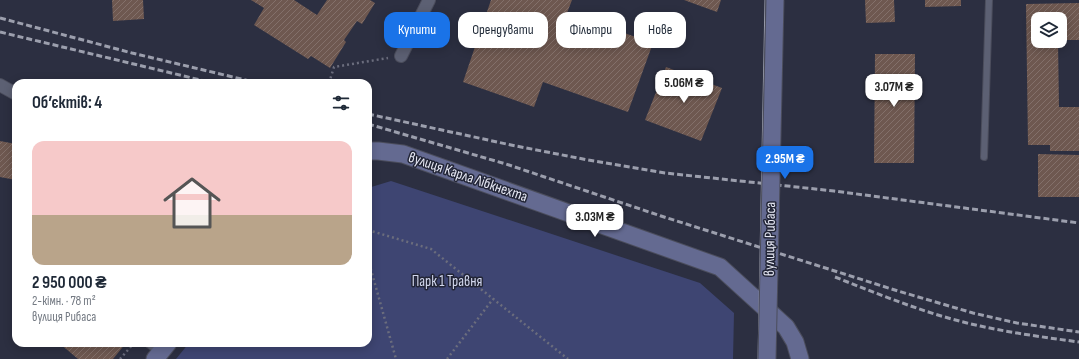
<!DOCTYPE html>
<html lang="uk">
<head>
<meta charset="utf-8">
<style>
  :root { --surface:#fff; --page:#f6f6f7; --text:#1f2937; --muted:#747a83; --line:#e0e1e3; --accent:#1a73e8 }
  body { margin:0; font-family:"Sofia Sans Condensed",sans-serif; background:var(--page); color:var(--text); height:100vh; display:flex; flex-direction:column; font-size:15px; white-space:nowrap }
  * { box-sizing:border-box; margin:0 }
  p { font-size:13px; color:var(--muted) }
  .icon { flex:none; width:22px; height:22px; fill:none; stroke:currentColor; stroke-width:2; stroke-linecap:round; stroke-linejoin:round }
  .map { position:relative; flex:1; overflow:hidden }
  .panel { position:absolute; left:12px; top:79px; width:360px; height:268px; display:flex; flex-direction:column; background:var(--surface); border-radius:12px; box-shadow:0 2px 10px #0003 }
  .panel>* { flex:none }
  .hud { position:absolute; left:384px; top:12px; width:380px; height:36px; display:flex; gap:8px }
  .controls { position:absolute; left:1031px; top:12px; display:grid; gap:8px }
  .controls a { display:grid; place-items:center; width:36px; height:36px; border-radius:8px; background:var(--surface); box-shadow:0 2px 10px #0003; font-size:20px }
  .price { position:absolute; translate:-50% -34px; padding:0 9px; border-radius:8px; background:#fff; color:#222; font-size:13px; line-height:26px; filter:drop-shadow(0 1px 2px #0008) }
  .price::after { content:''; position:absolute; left:50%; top:24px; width:12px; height:9px; margin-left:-6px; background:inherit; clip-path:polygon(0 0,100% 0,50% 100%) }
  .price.on { background:var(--accent); color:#fff }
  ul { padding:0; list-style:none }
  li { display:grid; align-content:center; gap:8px; height:212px; padding:0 20px }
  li+li { border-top:1px solid var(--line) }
  li span { display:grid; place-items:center; height:124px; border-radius:12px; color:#555 }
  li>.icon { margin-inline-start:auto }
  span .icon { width:72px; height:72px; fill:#fffc; stroke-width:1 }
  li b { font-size:17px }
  h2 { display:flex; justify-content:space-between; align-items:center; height:48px; padding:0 20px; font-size:17px }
  .pill { padding:0 14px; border-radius:12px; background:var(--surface); box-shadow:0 2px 10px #0003; font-size:14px; line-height:36px }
  .pill.on { background:var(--accent); color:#fff }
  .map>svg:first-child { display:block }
</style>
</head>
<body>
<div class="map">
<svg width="1079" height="359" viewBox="0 0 1079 359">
  <defs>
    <pattern id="building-hatch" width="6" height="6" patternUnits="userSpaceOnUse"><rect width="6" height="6" fill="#6e5850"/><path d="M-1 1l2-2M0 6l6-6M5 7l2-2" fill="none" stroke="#83706a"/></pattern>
  </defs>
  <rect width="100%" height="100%" fill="#2c2f41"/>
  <polygon fill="#3e4572" points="391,181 700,283 734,313 733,359 176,359 189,343 368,343 368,188"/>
  <g fill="url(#building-hatch)">
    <polygon points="112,0 143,0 144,19 113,21"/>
    <polygon points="251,0 294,0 317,15 327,0 370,0 375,3 362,24 357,21 344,40 346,42 330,68 311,56 308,59 254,25 264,8"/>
    <polygon points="491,0 572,0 567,13 653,43 628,112 543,82 534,107 463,82"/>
    <polygon points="684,0 721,0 717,12"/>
    <polygon points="865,0 894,0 895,22 866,23"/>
    <polygon points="925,0 961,0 961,6 925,7"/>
    <polygon points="1079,3 1079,40 1060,40 1060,19 1038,19 1038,41 1058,41 1059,107 1079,107 1079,151 1050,151 1050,145 1028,145 1026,4"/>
    <polygon points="875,54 915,54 914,163 874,163"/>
    <polygon points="666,67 722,88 701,141 645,120"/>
    <polygon points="0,141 16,144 16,180 0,177"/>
    <polygon points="1038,154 1079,155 1079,197 1038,197"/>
    <polygon points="59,343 85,343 87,344 88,343 126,343 113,359 78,359"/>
  </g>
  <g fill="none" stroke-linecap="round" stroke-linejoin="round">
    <defs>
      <g id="lane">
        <polyline points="984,157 989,0"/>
        <polyline points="147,343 159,352"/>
      </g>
      <g id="street">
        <polyline points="401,56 429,0"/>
        <polyline points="0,85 16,94"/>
      </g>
      <g id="secondary">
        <polyline points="368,151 378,151 403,154 720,267 786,327 795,342 800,359"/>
        <polyline points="155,359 168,343"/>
      </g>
    </defs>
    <use href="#lane" stroke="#4b4d5c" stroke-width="8"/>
    <use href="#street" stroke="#4b4d5c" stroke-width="14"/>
    <use href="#secondary" stroke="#4b4d5c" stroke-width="19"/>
    <g stroke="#6b6d7d" stroke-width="2.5" stroke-dasharray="2 3" stroke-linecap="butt">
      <polyline points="329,83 334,67 388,58"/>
      <polyline points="368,230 431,249 568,359"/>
      <polyline points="368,259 396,359"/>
      <polyline points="120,359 134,343"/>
      <polyline points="447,359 493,299"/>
    </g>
    <use href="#lane" stroke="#5c6073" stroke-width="6"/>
    <use href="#street" stroke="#5c6073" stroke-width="12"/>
    <use href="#secondary" stroke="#646a91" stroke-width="17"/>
    <g stroke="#9c9fad" stroke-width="1">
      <polyline points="758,359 765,0"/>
      <polyline points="775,359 783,0"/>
    </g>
    <g stroke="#9c9fad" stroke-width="3" stroke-dasharray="6 3" stroke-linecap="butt">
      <polyline points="0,18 132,53 258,83"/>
      <polyline points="0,32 213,83"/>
      <polyline points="368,114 511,145 588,160 665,173 834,191 1079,223"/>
      <polyline points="368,124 506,164 661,216 898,291 973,313 1017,323 1079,332"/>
      <path d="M835 277C878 294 922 312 967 323 1004 332 1042 337 1079 342"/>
    </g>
    <defs>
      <polyline id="secondary-bridge" points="767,359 775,0"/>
    </defs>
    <use href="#secondary-bridge" stroke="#4b4d5c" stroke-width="19" stroke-linecap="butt"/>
    <use href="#secondary-bridge" stroke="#646a91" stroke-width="17"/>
  </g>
  <g text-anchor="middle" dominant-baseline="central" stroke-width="3" stroke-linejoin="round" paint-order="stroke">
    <g font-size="15" fill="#e6e8f4" stroke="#222536">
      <text transform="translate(468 177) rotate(19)">вулиця Карла Лібкнехта</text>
      <text transform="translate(770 239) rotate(-89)">вулиця Рибаса</text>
    </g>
    <g font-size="15" fill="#d2d7ed" stroke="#222536">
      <text x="447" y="281">Парк 1 Травня</text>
    </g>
  </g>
</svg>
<div class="controls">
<a><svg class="icon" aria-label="layers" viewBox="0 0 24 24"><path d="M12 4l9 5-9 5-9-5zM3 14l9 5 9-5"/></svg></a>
</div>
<b class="price" style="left:684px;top:104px">5.06M ₴</b>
<b class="price" style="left:894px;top:108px">3.07M ₴</b>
<b class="price on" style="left:785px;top:180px">2.95M ₴</b>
<b class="price" style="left:595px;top:238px">3.03M ₴</b>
<div class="hud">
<a class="pill on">Купити</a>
<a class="pill">Орендувати</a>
<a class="pill">Фільтри</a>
<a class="pill">Нове</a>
</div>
<section class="panel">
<h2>Об’єктів: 4<svg class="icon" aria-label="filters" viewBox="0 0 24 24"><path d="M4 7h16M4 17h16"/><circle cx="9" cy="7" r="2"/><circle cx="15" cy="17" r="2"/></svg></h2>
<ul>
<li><span style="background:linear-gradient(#f6c9c9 60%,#b9a48a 0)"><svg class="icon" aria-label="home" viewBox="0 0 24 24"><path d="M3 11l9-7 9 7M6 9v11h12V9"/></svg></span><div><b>2 950 000 ₴</b><p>2-кімн. · 78 m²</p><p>вулиця Рибаса</p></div></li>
</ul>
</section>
</div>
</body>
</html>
